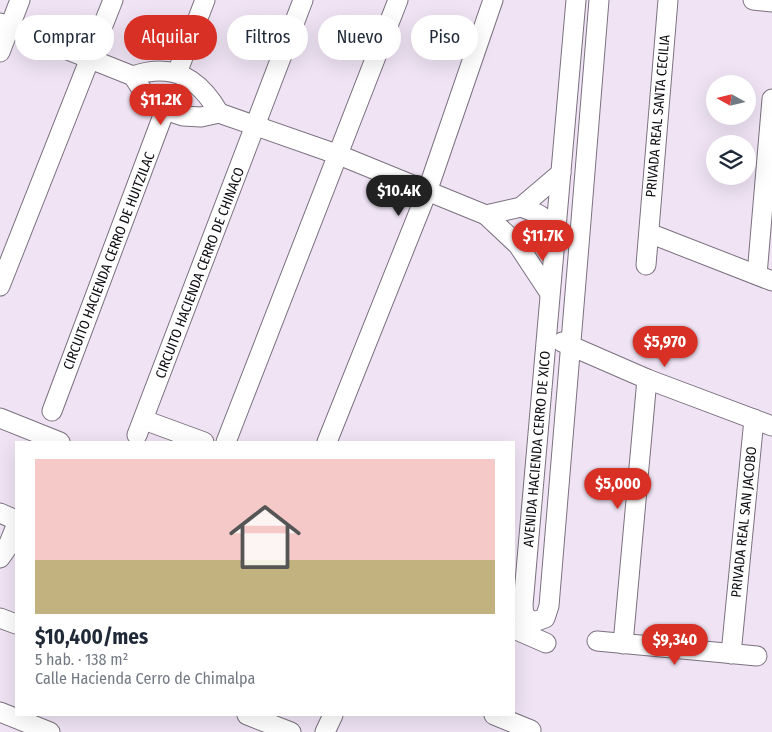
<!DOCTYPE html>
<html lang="es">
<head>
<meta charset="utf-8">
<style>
  :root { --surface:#fff; --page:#f2f2f3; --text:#1f2937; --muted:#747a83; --accent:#d93025 }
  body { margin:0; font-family:"Fira Sans Condensed",sans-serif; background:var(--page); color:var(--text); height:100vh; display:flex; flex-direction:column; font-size:19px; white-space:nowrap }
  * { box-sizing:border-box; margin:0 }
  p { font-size:16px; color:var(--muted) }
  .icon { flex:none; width:28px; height:28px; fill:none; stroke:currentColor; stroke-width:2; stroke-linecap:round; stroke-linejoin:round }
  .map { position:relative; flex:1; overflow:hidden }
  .details { position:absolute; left:15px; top:441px; width:500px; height:275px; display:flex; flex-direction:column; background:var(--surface); border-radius:0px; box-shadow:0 5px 20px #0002 }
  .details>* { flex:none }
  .hud { position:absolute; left:15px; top:15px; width:500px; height:45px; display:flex; gap:10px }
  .needle { width:32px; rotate:278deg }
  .buttons { position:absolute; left:706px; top:75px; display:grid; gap:10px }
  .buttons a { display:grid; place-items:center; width:50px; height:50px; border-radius:50%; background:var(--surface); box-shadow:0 5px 20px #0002; font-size:25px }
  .price { position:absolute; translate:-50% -42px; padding:0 11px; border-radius:18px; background:var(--accent); color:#fff; font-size:16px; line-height:32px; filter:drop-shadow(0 1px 2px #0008) }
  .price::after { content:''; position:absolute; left:50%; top:30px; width:15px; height:11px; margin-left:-8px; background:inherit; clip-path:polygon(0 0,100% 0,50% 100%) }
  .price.active { background:#222; color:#fff }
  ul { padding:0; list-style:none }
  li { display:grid; align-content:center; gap:10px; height:265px; padding:0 20px }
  li span { display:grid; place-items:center; height:155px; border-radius:0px; color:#555 }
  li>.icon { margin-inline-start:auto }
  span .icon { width:90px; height:90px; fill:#fffc; stroke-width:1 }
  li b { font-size:21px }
  .pill { padding:0 18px; border-radius:22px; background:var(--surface); box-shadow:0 5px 20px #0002; font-size:18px; line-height:45px }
  .pill.active { background:var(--accent); color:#fff }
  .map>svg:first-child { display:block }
</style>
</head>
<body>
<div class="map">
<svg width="772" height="732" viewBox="0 0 772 732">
  <rect width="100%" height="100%" fill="#efe3f4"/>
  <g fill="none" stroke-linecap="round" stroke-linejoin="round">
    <defs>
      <g id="minor">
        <path d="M576 0 523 605 524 616 534 622 545 618 549 606C567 404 582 202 599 0"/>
        <polyline points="753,0 772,2"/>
        <polyline points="0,23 133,76 146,96 165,110 183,116 201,117 219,113 339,155 486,215 518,245 549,292"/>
        <polyline points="0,52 20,0"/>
        <polyline points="177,73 205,0"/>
        <path d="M133 76C173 62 199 78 219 113"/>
        <path d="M521 207C542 215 546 216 556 236"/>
        <polyline points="486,215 521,207 561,173"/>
        <polyline points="649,233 772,281"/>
        <polyline points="646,265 668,0"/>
        <polyline points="757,275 772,99"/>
        <polyline points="0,286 113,0"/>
        <polyline points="562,342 647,379 772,426"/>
        <polyline points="52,411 165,110"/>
        <polyline points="0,418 60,442"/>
        <polyline points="144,420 204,442"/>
        <polyline points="137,435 303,0"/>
        <polyline points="226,442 398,0"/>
        <polyline points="327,442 427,192 493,0"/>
        <polyline points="0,513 16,520"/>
        <polyline points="0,558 7,548 16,526"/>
        <polyline points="0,618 16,624"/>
        <polyline points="514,629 546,643"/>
        <polyline points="597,641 757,656"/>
        <polyline points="623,644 647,379"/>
        <polyline points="731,654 754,419"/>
        <polyline points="0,712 50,732"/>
        <polyline points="247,715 291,732"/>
        <polyline points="494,715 531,730"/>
        <polyline points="325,732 333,715"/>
      </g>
    </defs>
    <use href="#minor" stroke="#7b717f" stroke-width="21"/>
    <use href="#minor" stroke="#fff" stroke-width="19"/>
  </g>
  <g text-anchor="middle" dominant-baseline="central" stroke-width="5" stroke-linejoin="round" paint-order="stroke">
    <g font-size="14" fill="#100d12" stroke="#fff">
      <text transform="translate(658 116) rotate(-85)">PRIVADA REAL SANTA CECILIA</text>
      <text transform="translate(109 261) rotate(-69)">CIRCUITO HACIENDA CERRO DE HUITZILAC</text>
      <text transform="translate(200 273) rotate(-69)">CIRCUITO HACIENDA CERRO DE CHINACO</text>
      <text transform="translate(537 449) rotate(-85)">AVENIDA HACIENDA CERRO DE XICO</text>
      <text transform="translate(744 522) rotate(-84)">PRIVADA REAL SAN JACOBO</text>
    </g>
  </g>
</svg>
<div class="buttons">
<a><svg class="needle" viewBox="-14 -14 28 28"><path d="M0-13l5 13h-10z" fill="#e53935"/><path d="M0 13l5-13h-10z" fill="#747a83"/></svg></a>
<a><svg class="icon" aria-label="layers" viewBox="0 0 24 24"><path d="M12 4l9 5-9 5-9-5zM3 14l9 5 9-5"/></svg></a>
</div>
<b class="price" style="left:161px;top:126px">$11.2K</b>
<b class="price active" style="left:399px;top:217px">$10.4K</b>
<b class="price" style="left:543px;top:262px">$11.7K</b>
<b class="price" style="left:665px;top:368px">$5,970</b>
<b class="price" style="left:618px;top:510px">$5,000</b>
<b class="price" style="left:675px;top:666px">$9,340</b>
<div class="hud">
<a class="pill">Comprar</a>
<a class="pill active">Alquilar</a>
<a class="pill">Filtros</a>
<a class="pill">Nuevo</a>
<a class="pill">Piso</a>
</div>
<section class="details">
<ul>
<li><span style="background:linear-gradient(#f6c9c9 65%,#c2b280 0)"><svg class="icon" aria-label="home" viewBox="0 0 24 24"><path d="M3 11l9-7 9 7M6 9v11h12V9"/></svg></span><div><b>$10,400/mes</b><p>5 hab. · 138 m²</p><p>Calle Hacienda Cerro de Chimalpa</p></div></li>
</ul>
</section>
</div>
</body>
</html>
